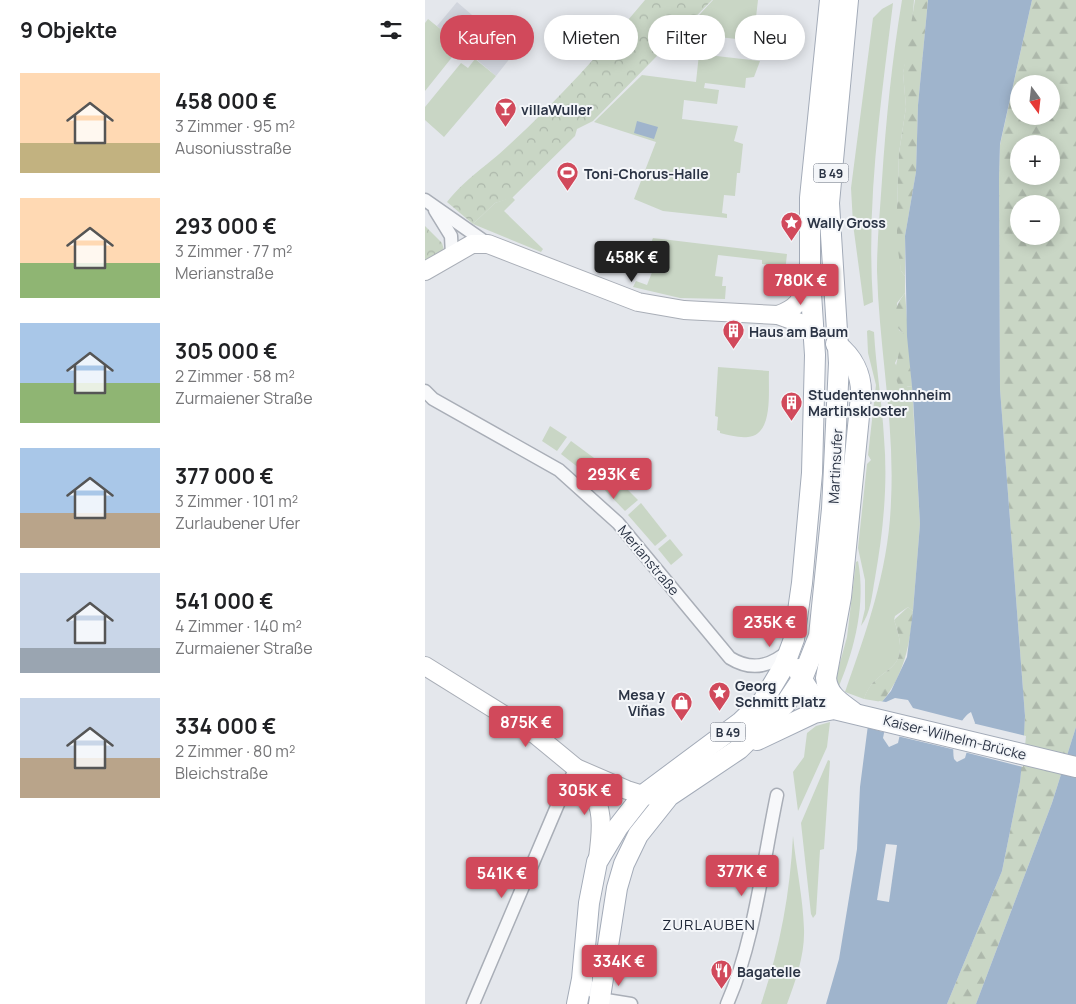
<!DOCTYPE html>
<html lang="de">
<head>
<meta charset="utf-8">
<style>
  :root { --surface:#fff; --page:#f2f2f2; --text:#202124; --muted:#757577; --accent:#d1495b }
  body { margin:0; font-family:Manrope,sans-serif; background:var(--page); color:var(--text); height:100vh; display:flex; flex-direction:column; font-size:19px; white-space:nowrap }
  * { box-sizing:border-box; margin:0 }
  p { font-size:16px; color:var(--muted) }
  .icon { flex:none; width:28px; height:28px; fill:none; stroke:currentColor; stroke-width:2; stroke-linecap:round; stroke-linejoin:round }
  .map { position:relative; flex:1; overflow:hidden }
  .panel { display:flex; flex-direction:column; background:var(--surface); width:425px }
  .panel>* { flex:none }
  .top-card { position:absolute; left:15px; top:15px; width:475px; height:45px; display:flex; gap:10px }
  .needle { width:32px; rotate:165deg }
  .controls { position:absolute; left:585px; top:75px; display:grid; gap:10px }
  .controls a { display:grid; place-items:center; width:50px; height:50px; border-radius:50%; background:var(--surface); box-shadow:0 2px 12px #0003; font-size:25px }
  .price { position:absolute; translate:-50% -42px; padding:0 11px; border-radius:5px; background:var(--accent); color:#fff; font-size:16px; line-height:32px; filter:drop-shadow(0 1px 2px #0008) }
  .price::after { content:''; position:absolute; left:50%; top:30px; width:15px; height:11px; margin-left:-8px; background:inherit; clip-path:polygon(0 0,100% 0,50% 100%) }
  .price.on { background:#222; color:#fff }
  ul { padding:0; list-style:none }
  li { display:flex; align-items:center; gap:15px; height:125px; padding:0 20px }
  li span { display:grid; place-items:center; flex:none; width:140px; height:100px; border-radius:0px; color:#555 }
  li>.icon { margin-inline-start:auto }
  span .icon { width:60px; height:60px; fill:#fffc; stroke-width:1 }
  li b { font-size:21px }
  h2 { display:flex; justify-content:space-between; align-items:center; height:60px; padding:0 20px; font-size:21px }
  .tag { padding:0 18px; border-radius:22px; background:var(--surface); box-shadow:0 2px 12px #0003; font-size:18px; line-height:45px }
  .tag.on { background:var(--accent); color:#fff }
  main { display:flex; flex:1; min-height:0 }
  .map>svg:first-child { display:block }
</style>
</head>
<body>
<main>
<section class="panel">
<h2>9 Objekte<svg class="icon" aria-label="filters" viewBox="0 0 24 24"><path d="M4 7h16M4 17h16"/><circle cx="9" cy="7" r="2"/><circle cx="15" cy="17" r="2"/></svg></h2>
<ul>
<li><span style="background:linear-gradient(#ffd9b3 70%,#c2b280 0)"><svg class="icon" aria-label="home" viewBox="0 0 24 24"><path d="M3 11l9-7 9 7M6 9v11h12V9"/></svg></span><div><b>458 000 €</b><p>3 Zimmer · 95 m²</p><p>Ausoniusstraße</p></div></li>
<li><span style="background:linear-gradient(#ffd9b3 65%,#8fb573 0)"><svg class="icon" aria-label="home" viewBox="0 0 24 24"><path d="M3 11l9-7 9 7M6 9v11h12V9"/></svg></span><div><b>293 000 €</b><p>3 Zimmer · 77 m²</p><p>Merianstraße</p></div></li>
<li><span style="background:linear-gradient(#a9c7e8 60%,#8fb573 0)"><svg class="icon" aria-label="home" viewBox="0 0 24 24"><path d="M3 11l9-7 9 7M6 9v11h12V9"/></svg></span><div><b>305 000 €</b><p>2 Zimmer · 58 m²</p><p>Zurmaiener Straße</p></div></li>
<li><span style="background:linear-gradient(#a9c7e8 65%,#b9a48a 0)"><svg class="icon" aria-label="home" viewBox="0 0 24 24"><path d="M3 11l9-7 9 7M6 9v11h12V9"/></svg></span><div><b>377 000 €</b><p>3 Zimmer · 101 m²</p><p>Zurlaubener Ufer</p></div></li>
<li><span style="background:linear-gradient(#c9d6e8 75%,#9aa5b1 0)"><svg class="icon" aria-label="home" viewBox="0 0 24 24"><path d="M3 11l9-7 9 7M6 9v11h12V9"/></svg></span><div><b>541 000 €</b><p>4 Zimmer · 140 m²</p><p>Zurmaiener Straße</p></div></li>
<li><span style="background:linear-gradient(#c9d6e8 60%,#b9a48a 0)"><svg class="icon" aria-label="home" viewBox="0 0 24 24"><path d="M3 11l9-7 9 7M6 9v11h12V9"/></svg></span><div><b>334 000 €</b><p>2 Zimmer · 80 m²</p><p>Bleichstraße</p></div></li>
</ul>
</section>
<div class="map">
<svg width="651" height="1004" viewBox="0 0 651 1004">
  <defs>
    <pattern id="forest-firs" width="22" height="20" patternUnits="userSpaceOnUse" patternTransform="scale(1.25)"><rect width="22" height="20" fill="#c9d6c5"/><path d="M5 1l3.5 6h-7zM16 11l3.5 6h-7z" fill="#adb8ab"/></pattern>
    <pattern id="park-crowns" width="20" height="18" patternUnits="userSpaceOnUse" patternTransform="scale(1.25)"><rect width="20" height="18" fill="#c9d6c5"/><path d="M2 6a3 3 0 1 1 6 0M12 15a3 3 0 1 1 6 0" fill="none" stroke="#adb8ab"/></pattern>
  </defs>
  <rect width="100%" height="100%" fill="#e4e7ec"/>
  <polygon fill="#d2d6de" points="32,2 90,52 71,76 12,26"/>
  <g fill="#c9d6c5">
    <polygon points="288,0 333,0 330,26 328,26 326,37 329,38 329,41 294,37 292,44 252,39"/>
    <path d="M477 0H489L486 35 478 73 481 107 474 153 472 208 476 271 480 276V293L472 303 474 330 478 333V347L470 363 482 387 487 386 495 524 488 611 483 607 470 616 469 620C490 678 451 662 439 699L420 692C442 630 464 568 466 501 470 424 454 348 452 271 452 241 455 211 457 180 461 120 467 60 477 0Z"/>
    <path d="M468 3C456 102 441 202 448 302L439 306 428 224 426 188 448 18 457 9Z"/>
    <polygon points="3,19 29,40 22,50 28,56 0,91 0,23"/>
    <polygon points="274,54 335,61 329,77 321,78 320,88 280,83 279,88 294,90 292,104 259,100 257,119 313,126 309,141 318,144 315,173 312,173 310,196 299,195 297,213 302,214 302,218 238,211 209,199 231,142 169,122 217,75 271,82"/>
    <polygon points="50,59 71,76 19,137 0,120 0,107 36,63 43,68"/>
    <polygon points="87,197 90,200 79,211 118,249 116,252 48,224 70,203"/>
    <polygon points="228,238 362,254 358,290 342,289 345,265 337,264 337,260 293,255 290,276 298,277 297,286 301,286 300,299 255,298 208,287 211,281 222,285 233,257 222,253"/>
    <path d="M444 330 449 332C451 368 457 402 459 438 463 485 458 533 450 578 447 594 446 613 436 626L440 609V580L433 548 442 464 446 460 443 455 451 385 443 353 442 331Z"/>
    <path d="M293 367 344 371C343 390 349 435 323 437 314 438 304 435 295 433V431L292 430 293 417 290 416Z"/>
    <polygon points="125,426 142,437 132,451 117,441"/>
    <polygon points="146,441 180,466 168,479 136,454"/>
    <polygon points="183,470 213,500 200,511 172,482"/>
    <polygon points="216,503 242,536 230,546 203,515"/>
    <polygon points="245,539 258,555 246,565 233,549"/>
    <path d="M433 561C441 603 430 648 414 686L411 677 422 637 431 562Z"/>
    <polygon points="405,722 402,747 373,811 368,772 379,757 382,733 391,726"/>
    <polygon points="403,760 405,761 399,849 395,850 391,914 388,918 386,914 376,823"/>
    <path d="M368 836C371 866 378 898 379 929 380 954 371 980 362 1004H336C355 948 365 894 368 836Z"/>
  </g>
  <g fill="url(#forest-firs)" fill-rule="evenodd">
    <polygon points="490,0 503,0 493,105 491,172 480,236 480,276 476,271 472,243 472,208 474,153 481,107 478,73"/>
    <path d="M607 0H651V727L627 803 551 1004H522L577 871 595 782 600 716 575 389 574 178 575 145ZM594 84H626V116H594ZM594 144H626V176H594ZM594 204H626V236H594Z"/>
    <path d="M480 293 487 386 475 388C464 369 477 353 478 333 464 322 471 304 480 293Z"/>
    <path d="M483 607 488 611C485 645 479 675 457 702L439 699C451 662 490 678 469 620Z"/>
  </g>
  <g fill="url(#park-crowns)">
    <path d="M220 0H287L168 121 152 129 150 136 87 198 70 203 48 224 22 202C42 177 62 166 84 145 133 100 178 50 220 0Z"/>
    <polygon points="0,226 17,243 19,250 0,260"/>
  </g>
  <g fill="#9fb4cc" fill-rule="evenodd">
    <path d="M503 0H607L575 144 574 178 575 389 600 716 598 753 595 782 577 871 522 1004H401L414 959 432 849 435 787 443 725 451 709 466 691 482 657 488 611 495 524 488 397 482 336 480 236 491 172 493 105ZM476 699 481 707 473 743 464 747 458 738 465 704ZM546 712 550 723 540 758 532 762 529 759C526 745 533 719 546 712Z"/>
    <polygon points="212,121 233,127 229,139 209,133"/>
    <polygon points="651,727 651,1004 551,1004 627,803"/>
  </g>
  <g fill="#e4e7ec">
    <polygon points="470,698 483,700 488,708 539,721 531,750 472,736 479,708 475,702 467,705 462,733 440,727 454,701 461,702"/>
    <polygon points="547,723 601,736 598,767 539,752"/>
    <polygon points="461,844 472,845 464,902 452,900"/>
  </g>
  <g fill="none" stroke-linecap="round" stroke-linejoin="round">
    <defs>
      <g id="minor">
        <polyline points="0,200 63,244"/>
        <polyline points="10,210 26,236 27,255"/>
        <path d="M0 391 8 399 134 470 193 523 305 658C326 671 345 667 363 651"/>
        <polyline points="157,979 175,999 206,1004"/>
        <polyline points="48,1004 133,804 151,768"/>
        <path d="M302 1004C329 943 338 862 352 795"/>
      </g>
      <g id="secondary">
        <polyline points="0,271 47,244 63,244 213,302 259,310 353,315 389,328"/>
        <path d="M353 315C375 307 376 299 385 278"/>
        <polyline points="0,666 111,735 151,768 202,790 218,795 231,796"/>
        <path d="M151 768C178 803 179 815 173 858"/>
      </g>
      <g id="primary">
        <path d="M411 344C428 357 437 375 436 396L416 597 401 678C403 696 415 702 428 712"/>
        <path d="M373 669C379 687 391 704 409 709"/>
        <polyline points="332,740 389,713 409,709 651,767"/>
        <polyline points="152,1004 157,979 164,903 172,862 193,827 218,795 316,722 338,701 359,666 369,639 377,583 387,473 390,355 385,278 385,198 405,0"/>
        <polyline points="174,1004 192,888 199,864 213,835 244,796 314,749 361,703 377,679 394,636 407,509 414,363 404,203 423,0"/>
      </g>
    </defs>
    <use href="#minor" stroke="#a9aeb7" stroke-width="15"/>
    <use href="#secondary" stroke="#a9aeb7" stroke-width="20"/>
    <use href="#primary" stroke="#a3abb8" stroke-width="22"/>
    <use href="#minor" stroke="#f7f8fa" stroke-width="12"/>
    <use href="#secondary" stroke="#fff" stroke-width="18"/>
    <use href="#primary" stroke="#fff" stroke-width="20"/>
  </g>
  <defs>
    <symbol id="bar-pin" viewBox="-11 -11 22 30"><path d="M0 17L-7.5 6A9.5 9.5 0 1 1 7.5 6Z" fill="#d1495b" stroke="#f4f6f9"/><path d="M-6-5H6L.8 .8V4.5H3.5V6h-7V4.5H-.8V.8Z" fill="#fff"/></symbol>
    <symbol id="stadium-pin" viewBox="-11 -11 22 30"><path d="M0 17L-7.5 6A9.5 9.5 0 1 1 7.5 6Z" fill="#d1495b" stroke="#f4f6f9"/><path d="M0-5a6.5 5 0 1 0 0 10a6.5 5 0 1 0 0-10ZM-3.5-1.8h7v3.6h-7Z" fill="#fff"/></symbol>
    <symbol id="sight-pin" viewBox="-11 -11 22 30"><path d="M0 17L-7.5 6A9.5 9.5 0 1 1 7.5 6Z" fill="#d1495b" stroke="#f4f6f9"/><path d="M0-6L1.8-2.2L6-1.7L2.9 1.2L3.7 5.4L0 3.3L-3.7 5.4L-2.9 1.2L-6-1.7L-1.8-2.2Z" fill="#fff"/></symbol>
    <symbol id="building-pin" viewBox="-11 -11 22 30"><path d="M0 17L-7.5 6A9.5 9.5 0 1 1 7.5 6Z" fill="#d1495b" stroke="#f4f6f9"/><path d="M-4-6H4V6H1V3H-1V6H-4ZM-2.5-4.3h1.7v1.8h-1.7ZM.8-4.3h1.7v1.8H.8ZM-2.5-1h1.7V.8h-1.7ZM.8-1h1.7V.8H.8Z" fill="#fff"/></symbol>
    <symbol id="shop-pin" viewBox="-11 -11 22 30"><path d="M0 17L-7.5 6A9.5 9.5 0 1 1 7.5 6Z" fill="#d1495b" stroke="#f4f6f9"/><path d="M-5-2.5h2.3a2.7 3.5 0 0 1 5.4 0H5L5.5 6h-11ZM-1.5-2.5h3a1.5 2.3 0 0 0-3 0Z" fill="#fff"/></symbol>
    <symbol id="restaurant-pin" viewBox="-11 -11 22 30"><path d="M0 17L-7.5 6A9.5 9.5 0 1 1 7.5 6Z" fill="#d1495b" stroke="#f4f6f9"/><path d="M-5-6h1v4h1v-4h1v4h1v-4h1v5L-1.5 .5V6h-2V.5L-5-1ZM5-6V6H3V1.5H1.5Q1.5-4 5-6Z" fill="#fff"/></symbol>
  </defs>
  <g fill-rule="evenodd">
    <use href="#bar-pin" x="68" y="96" width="25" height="34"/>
    <use href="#stadium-pin" x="130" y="160" width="25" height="34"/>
    <use href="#sight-pin" x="354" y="210" width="25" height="34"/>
    <use href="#building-pin" x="296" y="318" width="25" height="34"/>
    <use href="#building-pin" x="354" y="390" width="25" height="34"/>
    <use href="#sight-pin" x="282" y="680" width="25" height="34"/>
    <use href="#shop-pin" x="244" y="690" width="25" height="34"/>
    <use href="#restaurant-pin" x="284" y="958" width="25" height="34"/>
  </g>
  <g text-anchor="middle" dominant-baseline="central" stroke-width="4" stroke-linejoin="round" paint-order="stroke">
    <g fill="#f4f6f9" stroke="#676e7b" stroke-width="1">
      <rect x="388.5" y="163.5" width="35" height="19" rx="4"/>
      <rect x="285.5" y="722.5" width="35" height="19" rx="4"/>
    </g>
    <g font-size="12" font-weight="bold" fill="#2b3445">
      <text x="406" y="173">B 49</text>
      <text x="303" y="732">B 49</text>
    </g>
    <g font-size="14" font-weight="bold" fill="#2b3445" stroke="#f4f6f9" text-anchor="start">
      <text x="96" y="109">villaWuller</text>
      <text x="159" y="173">Toni-Chorus-Halle</text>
      <text x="382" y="222">Wally Gross</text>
      <text x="324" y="331">Haus am Baum</text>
      <text x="383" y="394">Studentenwohnheim<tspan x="383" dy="16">Martinskloster</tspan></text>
      <text x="310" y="685">Georg<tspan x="310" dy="16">Schmitt Platz</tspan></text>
      <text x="240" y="694" text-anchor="end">Mesa y<tspan x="240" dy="16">Viñas</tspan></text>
      <text x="312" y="971">Bagatelle</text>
    </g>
    <g font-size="14" fill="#2b3445" stroke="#f4f6f9">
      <text transform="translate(410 466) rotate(-87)">Martinsufer</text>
      <text transform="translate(224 560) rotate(50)">Merianstraße</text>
      <text transform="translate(530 737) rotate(14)">Kaiser-Wilhelm-Brücke</text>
    </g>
    <g font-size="15" letter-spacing="1" fill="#1d2536" stroke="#f4f6f9">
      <text x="284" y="924">ZURLAUBEN</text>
    </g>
  </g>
</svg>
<div class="controls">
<a><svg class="needle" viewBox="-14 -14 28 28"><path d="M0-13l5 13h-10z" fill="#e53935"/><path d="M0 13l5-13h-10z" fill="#757577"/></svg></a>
<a>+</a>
<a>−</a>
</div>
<b class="price on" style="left:207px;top:283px">458K €</b>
<b class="price" style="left:376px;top:306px">780K €</b>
<b class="price" style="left:189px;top:500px">293K €</b>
<b class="price" style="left:345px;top:648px">235K €</b>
<b class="price" style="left:101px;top:748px">875K €</b>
<b class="price" style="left:160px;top:816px">305K €</b>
<b class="price" style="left:317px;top:897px">377K €</b>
<b class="price" style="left:77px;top:899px">541K €</b>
<b class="price" style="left:194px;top:987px">334K €</b>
<div class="top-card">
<a class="tag on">Kaufen</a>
<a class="tag">Mieten</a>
<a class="tag">Filter</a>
<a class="tag">Neu</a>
</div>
</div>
</main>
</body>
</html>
